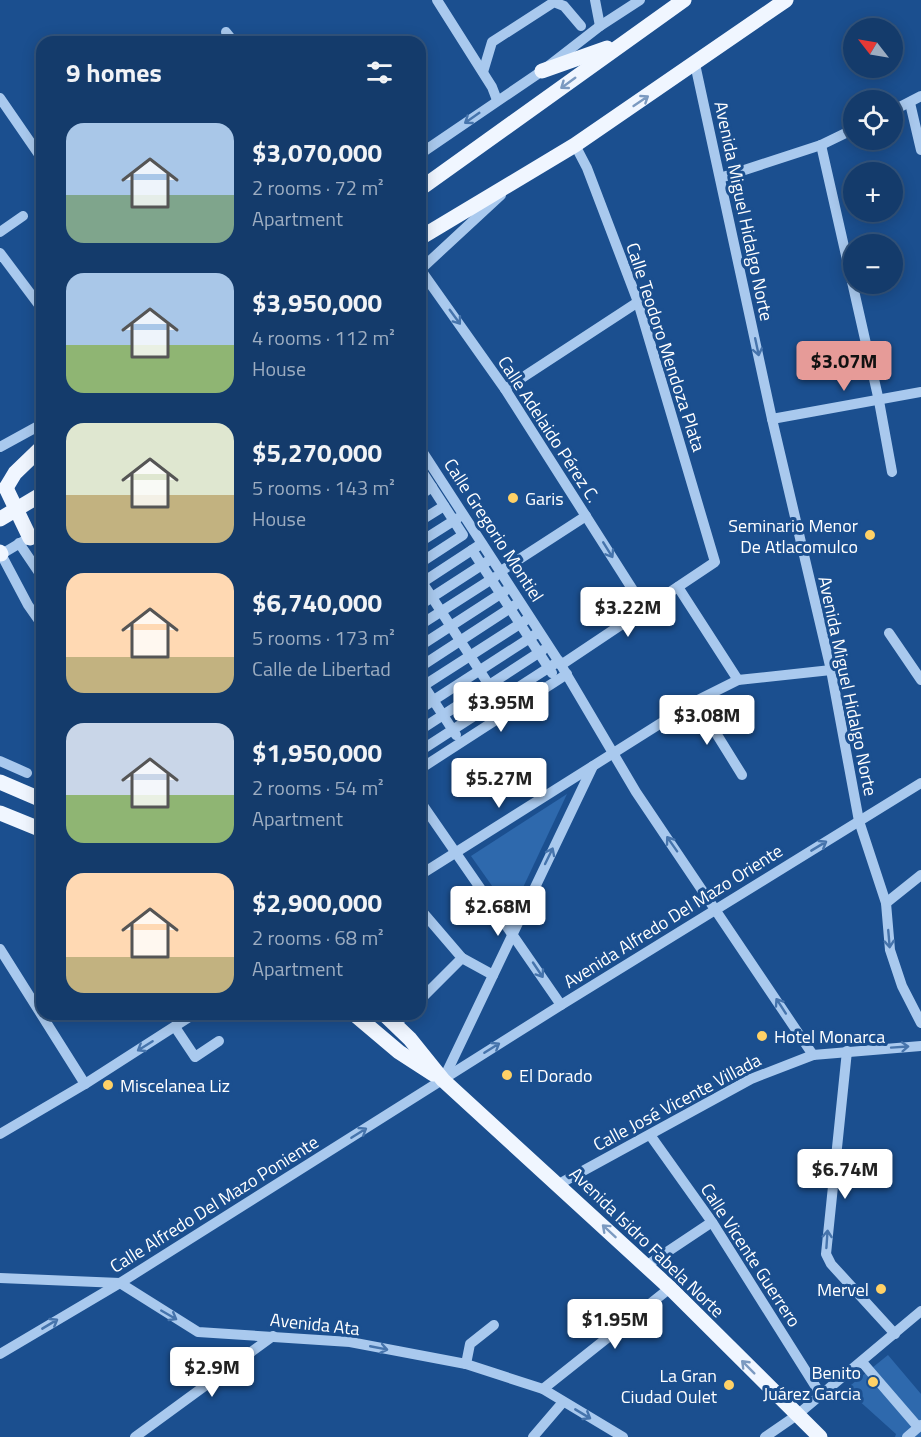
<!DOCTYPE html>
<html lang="en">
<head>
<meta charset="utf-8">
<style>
  :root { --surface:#143b6b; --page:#1d4271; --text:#f1f3f6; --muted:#9dadc1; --line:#33557e; --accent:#e69b98 }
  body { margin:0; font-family:"Titillium Web",sans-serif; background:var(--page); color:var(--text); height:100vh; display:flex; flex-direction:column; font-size:22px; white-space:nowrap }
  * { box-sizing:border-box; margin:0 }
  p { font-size:20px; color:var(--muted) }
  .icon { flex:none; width:33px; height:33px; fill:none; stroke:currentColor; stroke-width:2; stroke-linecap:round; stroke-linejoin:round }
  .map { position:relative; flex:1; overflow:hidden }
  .side { position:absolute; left:36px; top:36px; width:390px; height:984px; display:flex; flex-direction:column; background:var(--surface); border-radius:18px; box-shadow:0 3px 15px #0003,0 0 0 2px var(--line) }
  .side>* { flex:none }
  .needle { width:39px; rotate:301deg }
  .controls { position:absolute; left:843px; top:18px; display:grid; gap:12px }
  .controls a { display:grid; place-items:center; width:60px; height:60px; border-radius:50%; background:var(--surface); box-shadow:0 3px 15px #0003,0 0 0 2px var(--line); font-size:30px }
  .price { position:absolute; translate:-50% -51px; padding:0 14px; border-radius:6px; background:#fff; color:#222; font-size:20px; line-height:39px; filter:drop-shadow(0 2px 3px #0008) }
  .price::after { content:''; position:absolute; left:50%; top:36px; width:18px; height:14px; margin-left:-9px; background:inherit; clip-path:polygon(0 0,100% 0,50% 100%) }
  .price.on { background:var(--accent); color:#111 }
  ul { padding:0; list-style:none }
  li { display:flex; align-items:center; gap:18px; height:150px; padding:0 30px }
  li span { display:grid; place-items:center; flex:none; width:168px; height:120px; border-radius:18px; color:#555 }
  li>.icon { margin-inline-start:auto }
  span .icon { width:72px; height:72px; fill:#fffc; stroke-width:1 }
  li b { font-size:26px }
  h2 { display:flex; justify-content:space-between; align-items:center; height:72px; padding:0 30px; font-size:26px }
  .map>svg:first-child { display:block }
</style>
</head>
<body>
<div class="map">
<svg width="921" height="1437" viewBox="0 0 921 1437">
  <rect width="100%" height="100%" fill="#1b4f8f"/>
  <g fill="#2e69ad">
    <polygon points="567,794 511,913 471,856"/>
    <polygon points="888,1355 921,1394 921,1437 895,1437 896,1434 846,1389"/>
  </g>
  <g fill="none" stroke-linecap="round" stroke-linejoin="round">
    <g stroke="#a9c9ee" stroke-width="10">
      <polyline points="437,0 492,87 497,100"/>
      <polyline points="595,0 600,26"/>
      <polyline points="226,32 234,42"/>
      <polyline points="695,64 772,419 831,670 859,821 886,903 890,950 902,986 921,1023"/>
      <polyline points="483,72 492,42 554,2 564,6 581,26"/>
      <polyline points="0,98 42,159"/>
      <polyline points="910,103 921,150"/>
      <polyline points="892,111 921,96"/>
      <polyline points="821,145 879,401 892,472"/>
      <polyline points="420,154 542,71 600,26 640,0"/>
      <polyline points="720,178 821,145 854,129"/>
      <polyline points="0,232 23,216"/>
      <polyline points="0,253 42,309"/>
      <polyline points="420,269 505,389 645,609"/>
      <polyline points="420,270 501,195"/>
      <polyline points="505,389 638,302"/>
      <polyline points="772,419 921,392"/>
      <polyline points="0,447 42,424"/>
      <polyline points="420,448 561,665 636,792 813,1055"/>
      <polyline points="420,495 432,487"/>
      <polyline points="420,521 444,506"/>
      <polyline points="420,542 458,518"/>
      <polyline points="19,543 42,577"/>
      <polyline points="472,550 552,673"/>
      <polyline points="1,554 28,605 42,625"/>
      <polyline points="0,555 42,530"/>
      <polyline points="420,563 463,535 421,470"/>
      <polyline points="501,571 586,516"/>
      <polyline points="422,582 502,705"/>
      <polyline points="420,584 478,546"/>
      <polyline points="678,587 738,680"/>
      <polyline points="420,605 488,561"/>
      <polyline points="420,625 495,577"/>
      <polyline points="889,633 921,680"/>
      <polyline points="420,646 505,591"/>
      <polyline points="561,665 715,562 638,302 587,168 575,145"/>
      <polyline points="420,667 515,605"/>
      <polyline points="420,680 456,735"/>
      <polyline points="420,688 526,620"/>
      <polyline points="696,701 742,775"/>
      <polyline points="420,709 536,634"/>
      <polyline points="420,730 543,650"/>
      <polyline points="420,751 559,661"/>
      <polyline points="0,761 27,773"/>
      <polyline points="420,769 567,674"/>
      <polyline points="41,779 42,780"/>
      <polyline points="420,801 561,1005"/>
      <polyline points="420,875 696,701 738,680 831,670"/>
      <polyline points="886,903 921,875"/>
      <polyline points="420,909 462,958 420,1000"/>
      <polyline points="0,949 85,1084"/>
      <polyline points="462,958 493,975"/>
      <polyline points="395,1025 406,1014"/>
      <polyline points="175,1027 195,1057 219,1041"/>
      <polyline points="847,1051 826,1254 831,1264 895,1334"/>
      <polyline points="443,1080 593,766"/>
      <polyline points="0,1134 85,1084 194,1014"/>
      <polyline points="650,1135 712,1222 821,1395"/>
      <polyline points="559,1184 751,1079 813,1055 921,1046"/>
      <polyline points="646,1266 712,1222"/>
      <polyline points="0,1278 120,1283 198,1332 350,1342 466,1364 543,1389 623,1437"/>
      <polyline points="0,1354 120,1283 561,1005 921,783"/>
      <polyline points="862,1362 918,1427"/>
      <polyline points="466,1364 470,1344 494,1325"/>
      <polyline points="543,1389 670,1288"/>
      <polyline points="135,1437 273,1336"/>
      <polyline points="533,1437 563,1402"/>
      <polyline points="765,1437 797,1415 921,1311"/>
      <polyline points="907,1437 921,1425"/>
    </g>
    <g stroke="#f0f6ff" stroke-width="15">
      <polyline points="542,71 607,48"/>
      <polyline points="420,189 684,0"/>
      <polyline points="420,238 575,145 786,0"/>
      <polyline points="6,488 30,538"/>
      <polyline points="6,488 15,473 42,447"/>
      <polyline points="0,552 1,554"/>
      <polyline points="0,782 42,800"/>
      <polyline points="0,813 42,830"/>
      <polyline points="354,1014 399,1052 433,1074"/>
      <polyline points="384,1014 410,1039 443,1080 670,1288 820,1437"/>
    </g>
    <polyline stroke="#f0f6ff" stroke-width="15" points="0,519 42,494"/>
  </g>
  <defs><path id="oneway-shaft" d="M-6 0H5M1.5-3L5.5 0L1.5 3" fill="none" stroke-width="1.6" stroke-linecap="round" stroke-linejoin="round" transform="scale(1.5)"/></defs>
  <g stroke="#7b9ac1">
    <use href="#oneway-shaft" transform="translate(568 83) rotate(144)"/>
    <use href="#oneway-shaft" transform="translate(641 101) rotate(-34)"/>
    <use href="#oneway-shaft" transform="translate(609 1231) rotate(-137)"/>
    <use href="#oneway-shaft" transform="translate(748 1367) rotate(-135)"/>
  </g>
  <g stroke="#4674ac">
    <use href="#oneway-shaft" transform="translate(472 118) rotate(145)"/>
    <use href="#oneway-shaft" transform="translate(455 317) rotate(54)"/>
    <use href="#oneway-shaft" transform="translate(757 347) rotate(78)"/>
    <use href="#oneway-shaft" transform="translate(608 550) rotate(58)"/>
    <use href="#oneway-shaft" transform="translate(672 844) rotate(-125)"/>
    <use href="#oneway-shaft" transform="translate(819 846) rotate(-31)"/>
    <use href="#oneway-shaft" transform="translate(549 856) rotate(-64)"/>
    <use href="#oneway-shaft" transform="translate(889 939) rotate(85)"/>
    <use href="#oneway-shaft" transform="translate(538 970) rotate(56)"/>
    <use href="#oneway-shaft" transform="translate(781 1006) rotate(-123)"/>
    <use href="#oneway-shaft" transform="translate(145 1046) rotate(148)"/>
    <use href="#oneway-shaft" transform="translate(900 1047) rotate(-4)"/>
    <use href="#oneway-shaft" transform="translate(492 1048) rotate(-32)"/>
    <use href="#oneway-shaft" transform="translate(359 1133) rotate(-32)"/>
    <use href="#oneway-shaft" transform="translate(827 1239) rotate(-86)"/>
    <use href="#oneway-shaft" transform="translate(169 1315) rotate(30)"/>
    <use href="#oneway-shaft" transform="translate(50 1324) rotate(-31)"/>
    <use href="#oneway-shaft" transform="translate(379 1348) rotate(11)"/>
    <use href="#oneway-shaft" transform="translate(583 1414) rotate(31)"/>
  </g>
  <g fill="#ffd166" stroke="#1b4f8f" stroke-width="2">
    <circle cx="513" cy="498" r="6"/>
    <circle cx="870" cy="535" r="6"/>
    <circle cx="762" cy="1036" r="6"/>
    <circle cx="507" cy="1075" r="6"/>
    <circle cx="108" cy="1085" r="6"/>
    <circle cx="881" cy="1289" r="6"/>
    <circle cx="873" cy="1382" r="6"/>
    <circle cx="729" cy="1385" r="6"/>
  </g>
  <g text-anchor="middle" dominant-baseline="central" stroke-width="6" stroke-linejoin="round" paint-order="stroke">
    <g font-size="18" fill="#fff" stroke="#1b4f8f">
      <text transform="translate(744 211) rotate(78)">Avenida Miguel Hidalgo Norte</text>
      <text transform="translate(666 347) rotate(72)">Calle Teodoro Mendoza Plata</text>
      <text transform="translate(549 429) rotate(57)">Calle Adelaido Pérez C.</text>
      <text transform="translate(494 530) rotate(57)">Calle Gregorio Montiel</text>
      <text transform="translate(848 686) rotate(78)">Avenida Miguel Hidalgo Norte</text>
      <text transform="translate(673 916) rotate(-32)">Avenida Alfredo Del Mazo Oriente</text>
      <text transform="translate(677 1102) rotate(-28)">Calle José Vicente Villada</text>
      <text transform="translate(214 1204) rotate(-32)">Calle Alfredo Del Mazo Poniente</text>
      <text transform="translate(647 1242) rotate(44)">Avenida Isidro Fabela Norte</text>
      <text transform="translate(751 1255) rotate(57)">Calle Vicente Guerrero</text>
      <text transform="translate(315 1324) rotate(6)">Avenida Ata</text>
    </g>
    <g font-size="18" fill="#fff" stroke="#1b4f8f" text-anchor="start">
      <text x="525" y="498">Garis</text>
      <text x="858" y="525" text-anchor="end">Seminario Menor<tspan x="858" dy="21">De Atlacomulco</tspan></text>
      <text x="774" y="1036">Hotel Monarca</text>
      <text x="519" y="1075">El Dorado</text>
      <text x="120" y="1085">Miscelanea Liz</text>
      <text x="869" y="1289" text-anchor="end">Mervel</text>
      <text x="861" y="1372" text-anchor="end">Benito<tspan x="861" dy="21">Juárez Garcia</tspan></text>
      <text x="717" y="1375" text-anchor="end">La Gran<tspan x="717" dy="21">Ciudad Oulet</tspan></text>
    </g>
  </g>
</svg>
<div class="controls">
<a><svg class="needle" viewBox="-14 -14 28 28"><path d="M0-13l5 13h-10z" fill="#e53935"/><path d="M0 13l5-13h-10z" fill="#9dadc1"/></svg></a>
<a><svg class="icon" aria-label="locate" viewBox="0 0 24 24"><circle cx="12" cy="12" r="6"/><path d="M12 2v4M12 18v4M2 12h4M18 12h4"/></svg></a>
<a>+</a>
<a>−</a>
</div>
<b class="price on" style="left:844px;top:392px">$3.07M</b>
<b class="price" style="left:628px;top:638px">$3.22M</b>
<b class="price" style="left:501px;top:733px">$3.95M</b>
<b class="price" style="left:707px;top:746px">$3.08M</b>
<b class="price" style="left:499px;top:809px">$5.27M</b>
<b class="price" style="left:498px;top:937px">$2.68M</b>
<b class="price" style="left:845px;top:1200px">$6.74M</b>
<b class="price" style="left:615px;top:1350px">$1.95M</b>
<b class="price" style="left:212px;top:1398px">$2.9M</b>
<section class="side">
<h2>9 homes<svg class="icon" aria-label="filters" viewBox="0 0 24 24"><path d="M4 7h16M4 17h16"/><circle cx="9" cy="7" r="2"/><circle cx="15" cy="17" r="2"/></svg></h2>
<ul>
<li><span style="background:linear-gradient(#a9c7e8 60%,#7fa58c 0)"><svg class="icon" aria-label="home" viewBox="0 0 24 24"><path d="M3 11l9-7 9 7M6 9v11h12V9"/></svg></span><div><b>$3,070,000</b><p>2 rooms · 72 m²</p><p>Apartment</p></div></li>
<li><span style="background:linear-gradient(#a9c7e8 60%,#8fb573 0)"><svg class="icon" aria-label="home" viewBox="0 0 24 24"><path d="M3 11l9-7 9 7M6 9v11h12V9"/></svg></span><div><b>$3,950,000</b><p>4 rooms · 112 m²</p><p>House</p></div></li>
<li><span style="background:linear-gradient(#dfe7d0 60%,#c2b280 0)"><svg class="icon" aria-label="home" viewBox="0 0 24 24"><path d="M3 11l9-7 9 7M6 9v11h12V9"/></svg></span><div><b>$5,270,000</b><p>5 rooms · 143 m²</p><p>House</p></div></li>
<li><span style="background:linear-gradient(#ffd9b3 70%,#c2b280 0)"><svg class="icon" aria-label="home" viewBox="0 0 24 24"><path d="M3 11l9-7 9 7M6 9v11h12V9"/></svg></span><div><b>$6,740,000</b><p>5 rooms · 173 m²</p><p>Calle de Libertad</p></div></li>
<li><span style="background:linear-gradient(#c9d6e8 60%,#8fb573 0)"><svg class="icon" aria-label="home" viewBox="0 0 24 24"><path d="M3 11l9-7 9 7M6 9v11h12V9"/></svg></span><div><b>$1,950,000</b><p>2 rooms · 54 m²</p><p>Apartment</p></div></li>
<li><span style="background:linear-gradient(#ffd9b3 70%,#c2b280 0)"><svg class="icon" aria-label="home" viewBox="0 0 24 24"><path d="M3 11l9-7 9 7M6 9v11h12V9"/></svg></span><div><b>$2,900,000</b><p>2 rooms · 68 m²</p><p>Apartment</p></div></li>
</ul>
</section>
</div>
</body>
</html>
